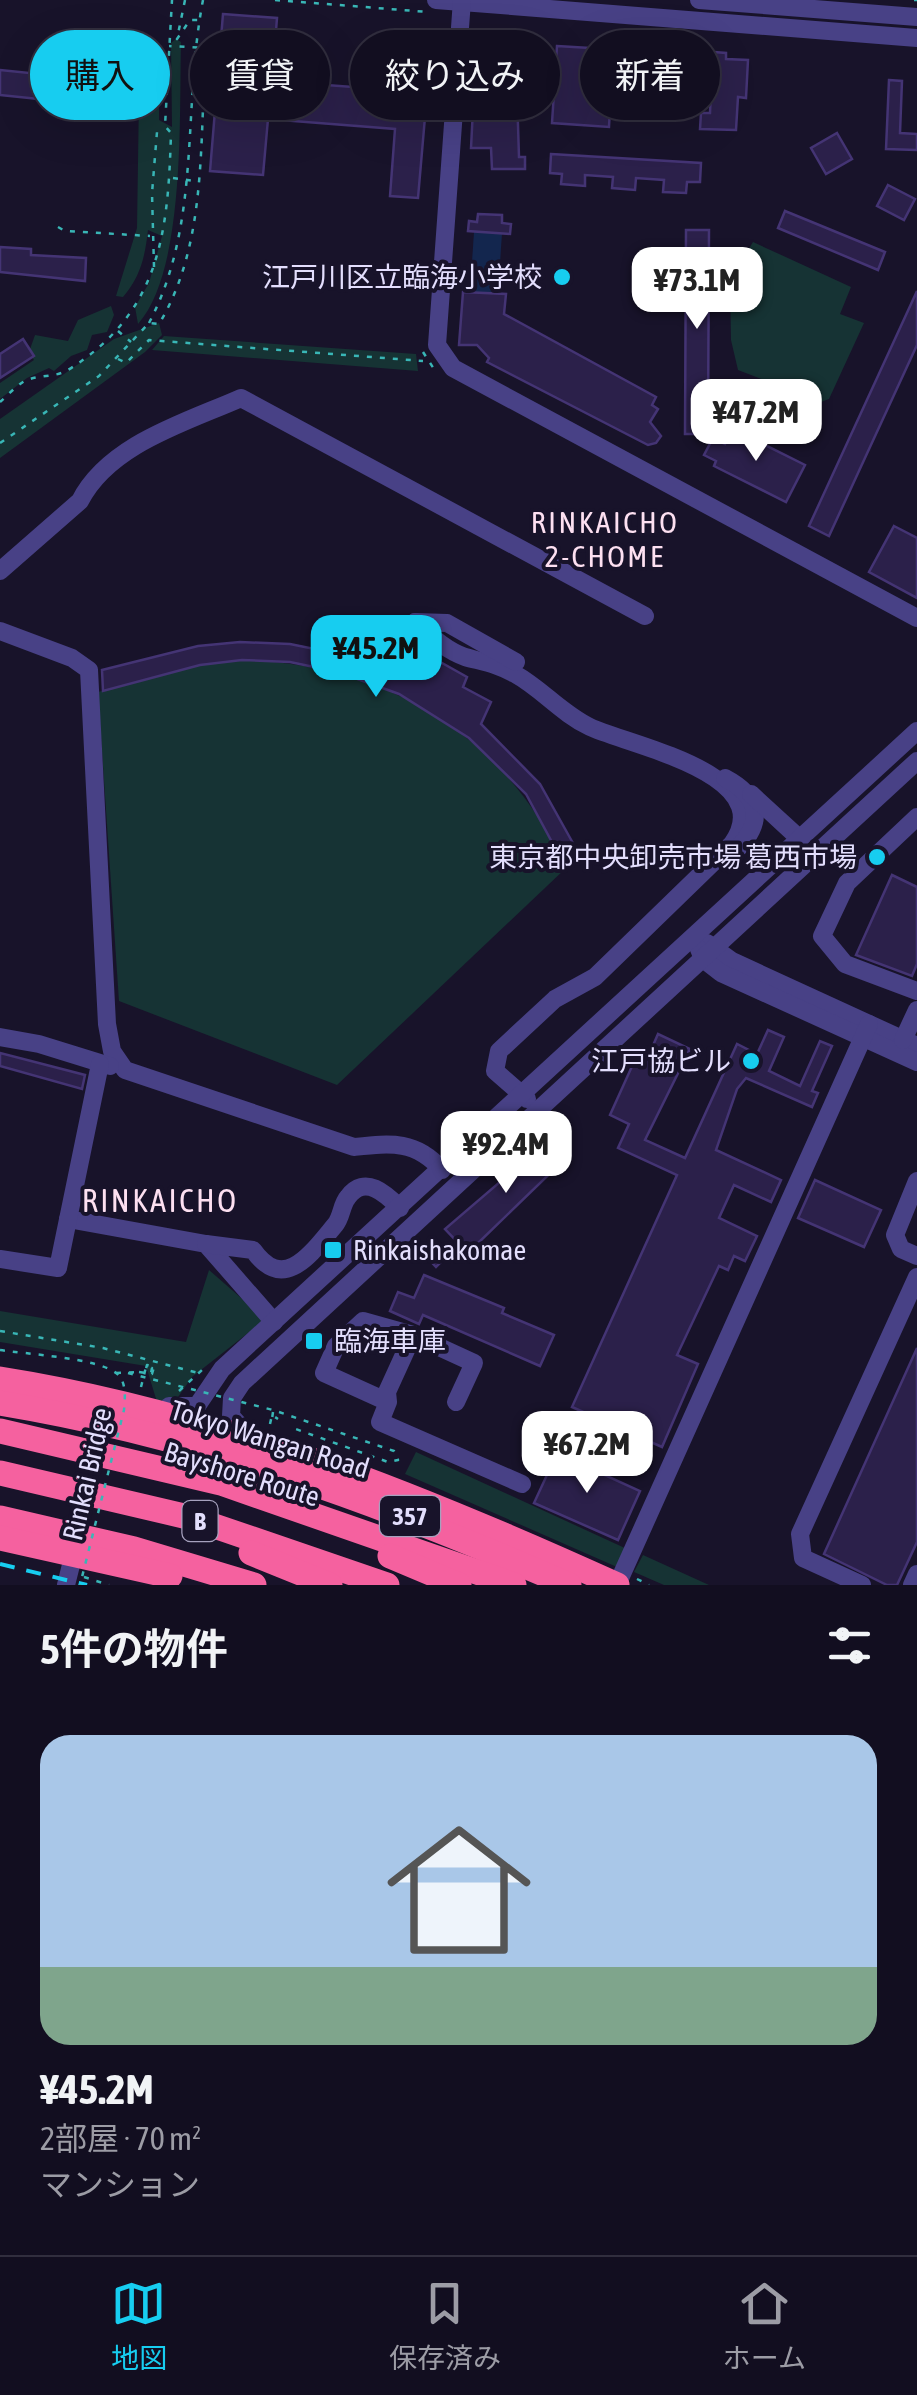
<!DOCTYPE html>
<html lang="ja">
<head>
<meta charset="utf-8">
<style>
  :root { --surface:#120e20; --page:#1f1c2d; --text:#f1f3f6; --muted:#9c9ca5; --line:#312e3e; --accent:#17cdf0 }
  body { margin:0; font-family:"Asap Condensed","Noto Sans JP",sans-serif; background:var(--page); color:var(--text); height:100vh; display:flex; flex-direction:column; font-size:38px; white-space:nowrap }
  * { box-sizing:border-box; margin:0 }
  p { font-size:32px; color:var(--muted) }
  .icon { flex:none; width:55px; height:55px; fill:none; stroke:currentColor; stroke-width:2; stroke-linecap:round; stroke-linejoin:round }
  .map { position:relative; height:1585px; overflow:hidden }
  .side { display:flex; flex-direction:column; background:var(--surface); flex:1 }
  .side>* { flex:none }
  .hud { position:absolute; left:30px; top:30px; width:858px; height:90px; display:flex; gap:20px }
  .price { position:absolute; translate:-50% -85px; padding:0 22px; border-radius:20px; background:#fff; color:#222; font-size:32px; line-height:65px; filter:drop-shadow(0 2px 5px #0008) }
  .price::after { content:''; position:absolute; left:50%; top:60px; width:30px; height:22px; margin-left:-15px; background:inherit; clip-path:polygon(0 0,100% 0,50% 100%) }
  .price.current { background:var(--accent); color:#111 }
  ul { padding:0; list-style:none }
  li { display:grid; align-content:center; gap:20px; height:530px; padding:0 40px }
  li span { display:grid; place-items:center; height:310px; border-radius:30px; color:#555 }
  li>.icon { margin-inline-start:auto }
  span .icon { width:180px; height:180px; fill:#fffc; stroke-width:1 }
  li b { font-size:42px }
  h2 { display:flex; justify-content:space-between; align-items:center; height:120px; padding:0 40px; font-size:42px }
  .chip { padding:0 35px; border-radius:45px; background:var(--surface); box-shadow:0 10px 40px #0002,0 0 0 2px var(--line); font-size:35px; line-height:90px }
  .chip.current { background:var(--accent); color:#111 }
  .menu { display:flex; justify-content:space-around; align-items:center; height:140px; border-top:2px solid var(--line); background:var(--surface); font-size:28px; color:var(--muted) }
  .menu a { display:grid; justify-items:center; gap:5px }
  .menu .current { color:var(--accent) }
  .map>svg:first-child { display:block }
</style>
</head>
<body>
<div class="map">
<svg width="917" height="1585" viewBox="0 0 917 1585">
  <rect width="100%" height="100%" fill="#18132a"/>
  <g fill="#163334">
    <path d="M176 39 181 42C179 114 186 270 138 324L135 307 149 283 162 236 148 230C145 256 141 276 123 297L116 296 137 228 139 96 130 90 136 79 130 65 138 60 139 41 154 43 159 61V120L172 127 171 43Z"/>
    <polygon points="753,242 851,287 840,314 864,323 829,399 821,402 738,370 731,340 730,279"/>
    <polygon points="111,306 114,315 107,332 92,335 87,350 71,356 54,371 49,368 27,378 0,399 0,383 34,360 29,352 35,335 68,341 78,320"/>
    <polygon points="159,323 162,335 145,352 0,458 0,419 114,339"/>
    <polygon points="164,336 416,354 418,371 152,350"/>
    <path d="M242 660C387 664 505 735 566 868L337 1085 119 1001 98 692 200 665Z"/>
    <polygon points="209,1270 256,1311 262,1322 192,1377 176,1400 157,1402 146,1366 0,1342 0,1311 186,1342"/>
    <polygon points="416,1452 627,1549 617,1567 405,1474"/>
    <polygon points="643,1555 709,1585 664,1585 634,1572"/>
  </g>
  <polygon fill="#13264e" points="474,232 502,233 498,294 470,292"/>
  <g fill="#2b204a" stroke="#443474" stroke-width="2.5">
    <polygon points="223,14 277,18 272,81 380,89 385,32 421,35 414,116 425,117 418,198 390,196 395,129 268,119 263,175 210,171"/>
    <polygon points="557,46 673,53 672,69 640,67 638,91 611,89 609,127 552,123"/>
    <polygon points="482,49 527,52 524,93 517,93 519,157 525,157 525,169 492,169 491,148 471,148 474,89 479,89"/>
    <polygon points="714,52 726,53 726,59 748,60 746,98 738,97 736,130 700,129 701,113 710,113 711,90 695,90 696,58 714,58"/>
    <polygon points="0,70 108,81 107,106 0,95"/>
    <polygon points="889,80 902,81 900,133 917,134 917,150 886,149"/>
    <polygon points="837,133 852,159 826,174 811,148"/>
    <polygon points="551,154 701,163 700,182 687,182 686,193 663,192 664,180 636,178 635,190 612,188 613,177 585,175 585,186 561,184 562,174 550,173"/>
    <polygon points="888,185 915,199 904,220 877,206"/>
    <polygon points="785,211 885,252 878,270 778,228"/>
    <polygon points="478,214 502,215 502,223 511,224 510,234 468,231 469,221 477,222"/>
    <polygon points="686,230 709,230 708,434 685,434"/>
    <polygon points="0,247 31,249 31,255 86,258 85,281 0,272"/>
    <polygon points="917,291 917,345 829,536 809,526"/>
    <polygon points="463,292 506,294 504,314 656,397 652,405 658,409 650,422 661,436 656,443 648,445 487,362 489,358 477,345 459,345"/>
    <polygon points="23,339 34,356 0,378 0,354"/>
    <polygon points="733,429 805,465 786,502 714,466 716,461 704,455 713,438 725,444"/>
    <polygon points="894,526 917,538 917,598 869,572"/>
    <polygon points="240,642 290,644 339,654 351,649 398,661 408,644 467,677 463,687 491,702 481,724 540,784 579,854 566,868 526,794 469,738 399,694 338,672 290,662 242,660 200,665 103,691 102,670 198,646"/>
    <polygon points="892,875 917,887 917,964 912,976 856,955"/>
    <polygon points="768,1030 784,1037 769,1071 800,1086 820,1041 832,1046 812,1091 818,1093 812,1107 746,1078 737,1089 716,1150 781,1180 771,1202 734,1185 719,1218 757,1236 745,1261 734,1256 728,1270 719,1266 677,1355 698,1364 662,1447 572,1407 677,1175 618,1148 629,1124 610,1115 638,1053 648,1057 658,1034 690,1049 645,1140 685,1158 737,1044 757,1054"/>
    <polygon points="0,1053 85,1075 82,1089 0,1066"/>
    <polygon points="550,1139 567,1157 476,1245 472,1242 464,1249 445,1229"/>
    <polygon points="815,1180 881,1210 864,1247 798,1218"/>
    <polygon points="431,1243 445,1258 436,1267 421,1251"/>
    <polygon points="424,1275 504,1308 502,1313 554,1335 540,1366 423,1315 419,1324 390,1311 398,1292 414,1298"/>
    <polygon points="917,1348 917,1542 897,1585 887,1585 824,1554"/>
    <polygon points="552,1451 640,1491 618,1540 534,1503 553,1462 548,1460"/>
  </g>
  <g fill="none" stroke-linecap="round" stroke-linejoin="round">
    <g stroke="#39b6b6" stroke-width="2.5" stroke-dasharray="5 8" stroke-linecap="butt">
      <polyline points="185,0 177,39 190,20 199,20"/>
      <polyline points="275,0 428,12"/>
      <polyline points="914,0 917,0"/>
      <polyline points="147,84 165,84"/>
      <polyline points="173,178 194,181"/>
      <polyline points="58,227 65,231 150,236"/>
      <polyline points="154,267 152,193 157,132 162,128"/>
      <polyline points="118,331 131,342"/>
      <polyline points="423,352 434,369"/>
      <polyline points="118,359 126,363 149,340 423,361"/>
      <path d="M0 402C7 396 15 387 23 382 37 374 55 378 68 370 161 312 168 232 171 133L165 126 172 0"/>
      <path d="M0 443 99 376 149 323 159 324C208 243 199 140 206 48L169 46"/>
      <polyline points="0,1331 103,1348 198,1373"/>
      <polyline points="116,1373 139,1372"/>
      <polyline points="141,1387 146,1367 152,1368 151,1373 145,1372"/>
      <polyline points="179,1391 202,1370"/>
      <polyline points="270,1424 272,1415 278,1419"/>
      <polyline points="637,1579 649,1585"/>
    </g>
    <g stroke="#484186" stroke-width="18">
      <polyline points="436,0 917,38"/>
      <polyline points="462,0 437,345 453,368 917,618"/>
      <polyline points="699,0 917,17"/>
      <path d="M0 571 80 501C109 444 187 422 241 398L645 616"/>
      <path d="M415 622C430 635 445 650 465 657 483 662 498 664 515 674 542 689 561 713 590 727 628 745 782 774 732 844L595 977 555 999 499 1051 495 1071 527 1099"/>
      <polyline points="415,622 447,623 516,662"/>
      <path d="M0 631 72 658 89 670 107 1024 112 1051 125 1070 354 1147C391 1143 416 1140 442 1170"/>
      <path d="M725 778C757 795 766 818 739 847"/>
      <polyline points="751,794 800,839"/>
      <polyline points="917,817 847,883 822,936 845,964 917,991"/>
      <polyline points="707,943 732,961 917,1046"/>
      <polyline points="699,949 703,959 721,973 917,1062"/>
      <polyline points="0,1037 39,1044 110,1066"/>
      <polyline points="903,1040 917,1010"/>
      <polyline points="917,1181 895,1235 901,1249 917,1256"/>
      <polyline points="68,1219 206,1244 274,1322"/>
      <path d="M206 1244 253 1250C284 1293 310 1255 335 1225 342 1217 341 1205 348 1197 365 1174 386 1194 400 1208"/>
      <polyline points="0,1259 58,1268 100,1064"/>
      <polyline points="413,1335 474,1363 456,1402"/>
      <polyline points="388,1402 387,1392 413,1335 363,1321 336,1346 324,1373 388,1402 380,1422 522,1484"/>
      <polyline points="169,1406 197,1406 222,1369 917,731"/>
      <polyline points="251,1438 231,1416 232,1398 242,1383 917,761"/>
      <polyline points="66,1585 74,1553"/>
      <polyline points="617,1585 869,1024"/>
      <polyline points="862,1585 803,1558 800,1534 917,1277"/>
      <polyline points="912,1585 917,1574"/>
    </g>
    <g stroke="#f5619f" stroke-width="25">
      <path d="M0 1379C216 1413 419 1495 617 1585"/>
      <path d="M0 1403C200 1436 384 1504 569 1585"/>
      <polyline points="0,1431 221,1483 514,1585"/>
      <polyline points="0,1473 188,1517 387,1585"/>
      <polyline points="0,1518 134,1549 254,1585"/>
      <polyline points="0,1538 170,1576"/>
      <polyline points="251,1553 330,1585"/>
      <polyline points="390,1556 459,1585"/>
    </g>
    <polyline stroke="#17cdf0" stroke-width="4" stroke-dasharray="15 12" stroke-linecap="butt" points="0,1564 87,1585"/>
    <g stroke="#39b6b6" stroke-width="2.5" stroke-dasharray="5 8" stroke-linecap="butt">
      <path d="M149 323C202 222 182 109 203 0"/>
      <path d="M0 1350C26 1354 97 1358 116 1373 127 1381 125 1398 124 1410L80 1585"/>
      <polyline points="139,1372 152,1374 154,1367 147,1365 145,1372"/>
      <polyline points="128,1373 273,1410 394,1451 398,1460 388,1462 290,1427"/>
      <polyline points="273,1412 272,1419 278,1419"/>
      <polyline points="84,1577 109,1585"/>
    </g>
  </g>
  <g fill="#17cdf0" stroke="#18132a" stroke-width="4">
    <circle cx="562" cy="277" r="10"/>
    <circle cx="877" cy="857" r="10"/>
    <circle cx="751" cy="1061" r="10"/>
    <rect x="323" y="1240" width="20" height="20" rx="5"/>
    <rect x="304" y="1331" width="20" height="20" rx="5"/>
  </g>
  <g text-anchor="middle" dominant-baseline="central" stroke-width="8" stroke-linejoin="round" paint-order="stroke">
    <g fill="#18132a" stroke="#a6a1be" stroke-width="2.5">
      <rect x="380" y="1496" width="60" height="40" rx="8"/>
      <rect x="182.5" y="1501" width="35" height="40" rx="8"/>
    </g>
    <g font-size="25" font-weight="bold" fill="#e3defd">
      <text x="410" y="1516">357</text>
      <text x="200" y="1521">B</text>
    </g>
    <g font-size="28" fill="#e3defd" stroke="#18132a" text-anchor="end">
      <text x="542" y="277">江戸川区立臨海小学校</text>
      <text x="857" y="857">東京都中央卸売市場 葛西市場</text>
      <text x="731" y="1061">江戸協ビル</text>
      <text x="353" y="1250" text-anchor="start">Rinkaishakomae</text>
      <text x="334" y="1341" text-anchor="start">臨海車庫</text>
    </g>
    <g font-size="28" fill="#e3defd" stroke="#18132a">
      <text transform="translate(270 1439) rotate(17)">Tokyo Wangan Road</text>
      <text transform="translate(87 1474) rotate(-77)">Rinkai Bridge</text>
      <text transform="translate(242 1474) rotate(17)">Bayshore Route</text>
    </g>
    <g font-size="30" letter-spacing="2.5" fill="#fde0f1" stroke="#18132a">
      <text x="605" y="522">RINKAICHO<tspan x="605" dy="34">2-CHOME</tspan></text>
    </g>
    <g font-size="32" letter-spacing="2.5" fill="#fde0f1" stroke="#18132a">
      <text x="160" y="1200">RINKAICHO</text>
    </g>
  </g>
</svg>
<b class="price" style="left:697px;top:332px">¥73.1M</b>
<b class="price" style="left:756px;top:464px">¥47.2M</b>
<b class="price current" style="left:376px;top:700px">¥45.2M</b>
<b class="price" style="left:506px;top:1196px">¥92.4M</b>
<b class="price" style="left:587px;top:1496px">¥67.2M</b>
<div class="hud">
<a class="chip current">購入</a>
<a class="chip">賃貸</a>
<a class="chip">絞り込み</a>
<a class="chip">新着</a>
</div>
</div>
<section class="side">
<h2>5件の物件<svg class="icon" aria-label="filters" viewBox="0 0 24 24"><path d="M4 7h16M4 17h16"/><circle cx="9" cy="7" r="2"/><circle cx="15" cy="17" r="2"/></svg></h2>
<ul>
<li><span style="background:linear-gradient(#a9c7e8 75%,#7fa58c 0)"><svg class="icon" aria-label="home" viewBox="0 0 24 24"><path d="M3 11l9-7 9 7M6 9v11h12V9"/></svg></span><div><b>¥45.2M</b><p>2部屋 · 70 m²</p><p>マンション</p></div></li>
</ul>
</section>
<nav class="menu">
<a class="current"><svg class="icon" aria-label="map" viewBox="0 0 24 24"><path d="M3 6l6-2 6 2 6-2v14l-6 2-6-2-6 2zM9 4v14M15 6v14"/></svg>地図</a>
<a><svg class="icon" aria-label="saved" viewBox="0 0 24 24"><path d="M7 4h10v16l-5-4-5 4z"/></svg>保存済み</a>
<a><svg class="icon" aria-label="home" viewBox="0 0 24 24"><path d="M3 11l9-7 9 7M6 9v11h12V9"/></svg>ホーム</a>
</nav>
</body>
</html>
